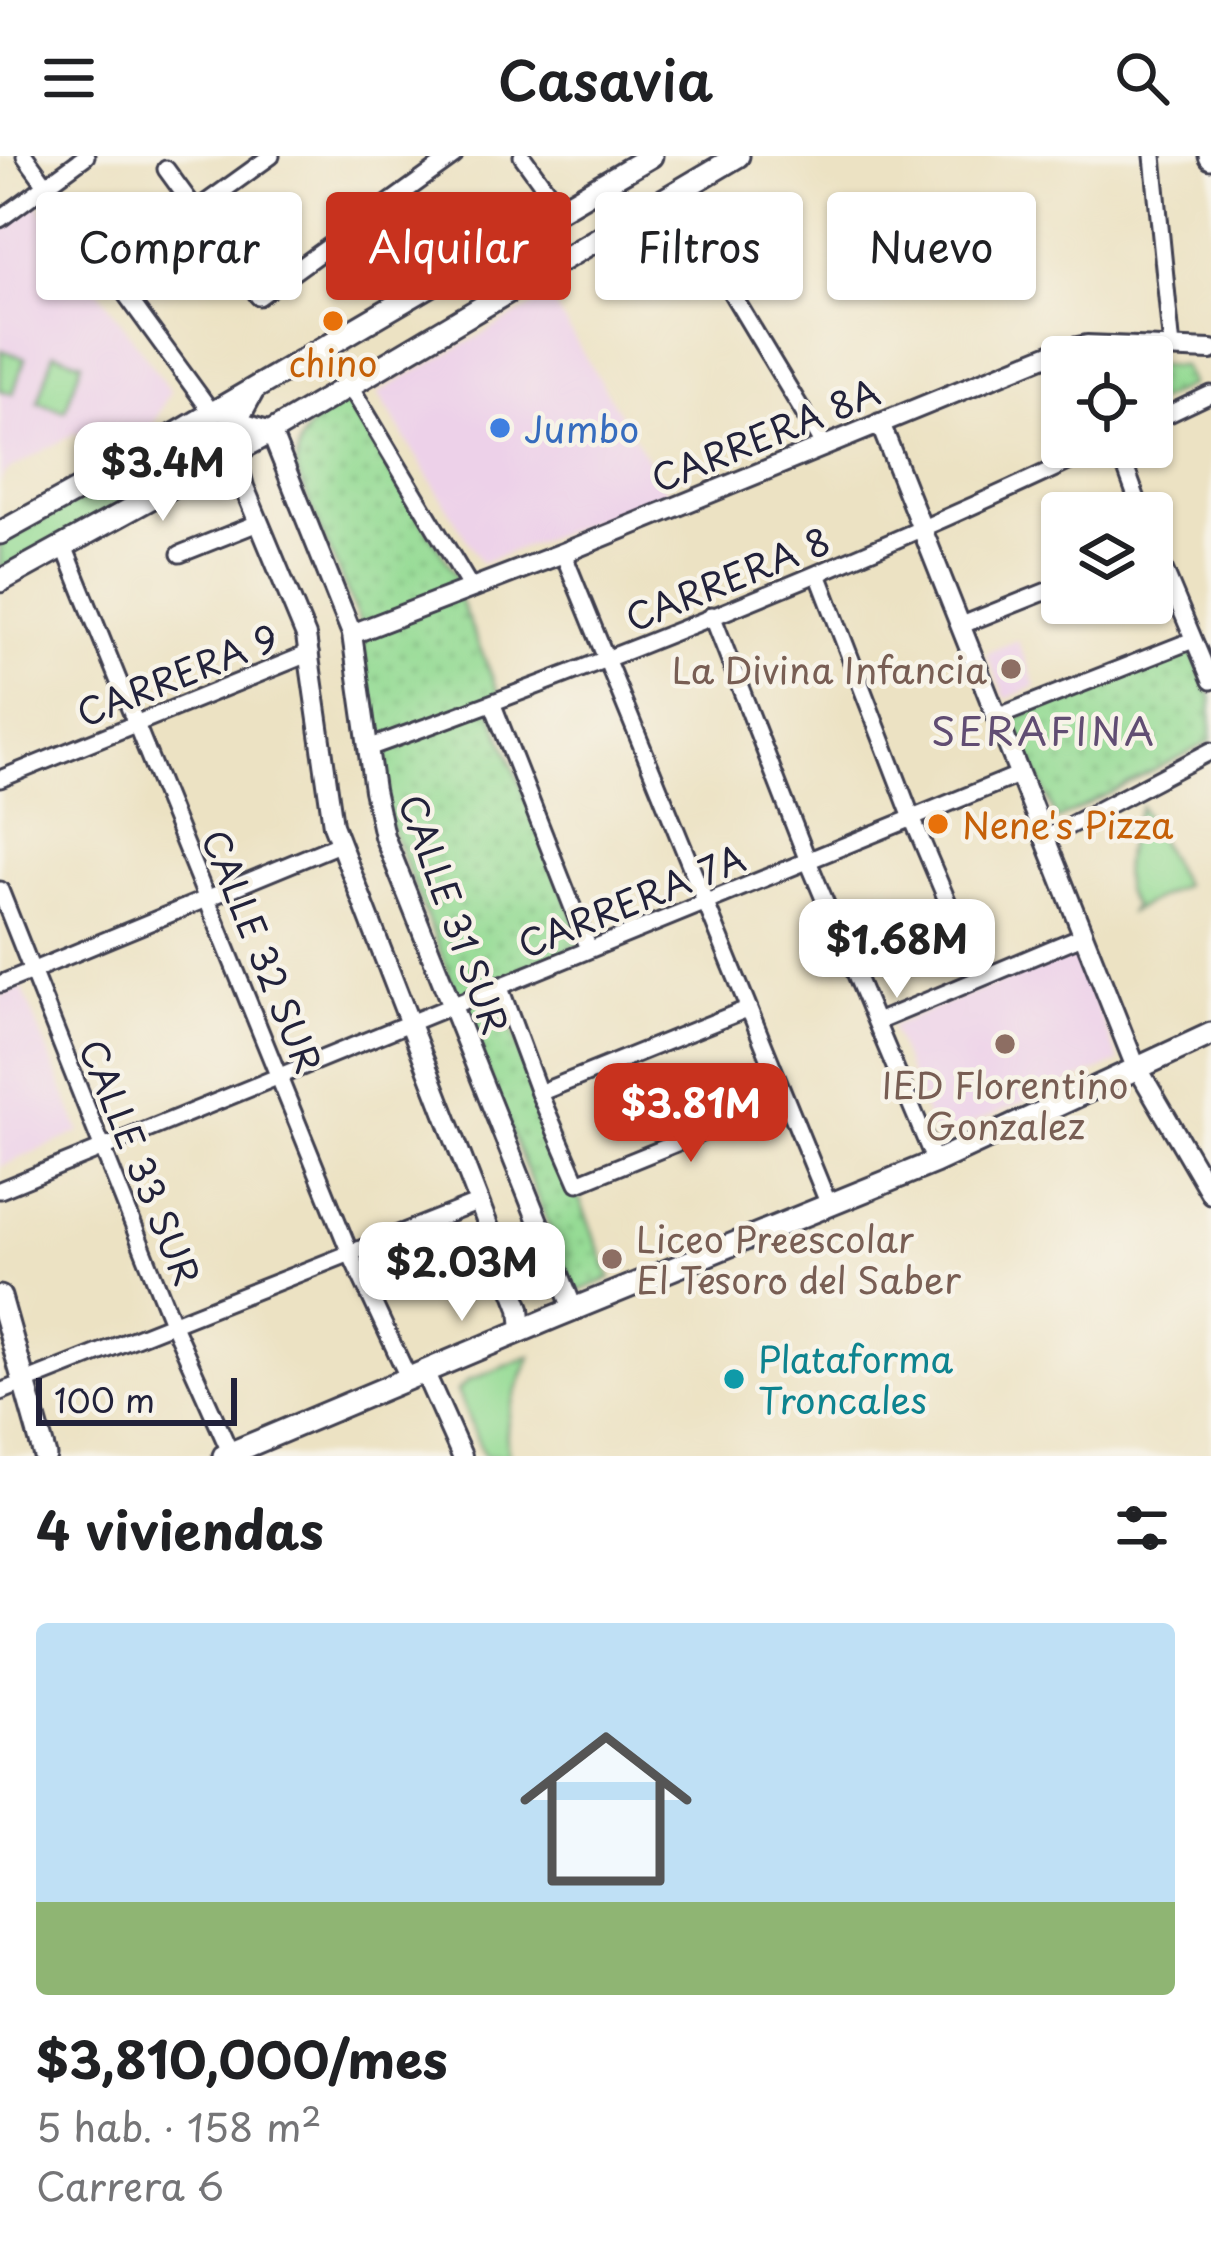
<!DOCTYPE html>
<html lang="es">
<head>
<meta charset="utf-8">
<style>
  :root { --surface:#fff; --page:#f6f6f6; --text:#202124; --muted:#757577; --line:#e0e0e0; --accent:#c8321e }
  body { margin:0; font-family:"Playpen Sans",sans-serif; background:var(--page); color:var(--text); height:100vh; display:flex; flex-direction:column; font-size:45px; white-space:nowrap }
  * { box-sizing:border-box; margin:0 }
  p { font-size:39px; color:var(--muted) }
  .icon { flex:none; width:66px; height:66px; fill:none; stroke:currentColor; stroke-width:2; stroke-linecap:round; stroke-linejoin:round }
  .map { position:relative; height:1300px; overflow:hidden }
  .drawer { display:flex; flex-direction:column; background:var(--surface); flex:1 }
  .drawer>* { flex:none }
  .top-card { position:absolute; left:36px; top:36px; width:1140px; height:108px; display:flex; gap:24px }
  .controls { position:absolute; left:1041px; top:180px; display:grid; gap:24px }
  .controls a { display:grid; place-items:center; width:132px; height:132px; border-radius:12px; background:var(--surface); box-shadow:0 3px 9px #0004; font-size:60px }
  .scale { position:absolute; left:36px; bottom:30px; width:201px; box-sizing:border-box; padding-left:12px; border:6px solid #22223b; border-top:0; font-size:33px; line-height:42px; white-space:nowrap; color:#22223b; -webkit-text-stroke:9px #f7f3e8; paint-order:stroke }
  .price { position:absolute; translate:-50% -102px; padding:0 27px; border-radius:24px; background:#fff; color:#222; font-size:39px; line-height:78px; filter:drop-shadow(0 3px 6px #0008) }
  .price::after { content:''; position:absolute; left:50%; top:72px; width:36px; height:27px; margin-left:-18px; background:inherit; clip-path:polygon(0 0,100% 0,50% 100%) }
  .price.selected { background:var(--accent); color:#fff }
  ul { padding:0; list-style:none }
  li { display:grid; align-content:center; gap:24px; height:636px; padding:0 36px }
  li+li { border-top:3px solid var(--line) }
  li span { display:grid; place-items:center; height:372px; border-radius:12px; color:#555 }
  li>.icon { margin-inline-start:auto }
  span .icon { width:216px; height:216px; fill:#fffc; stroke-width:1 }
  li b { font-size:51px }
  h2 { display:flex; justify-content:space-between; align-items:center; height:144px; padding:0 36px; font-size:51px }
  .chip { padding:0 42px; border-radius:12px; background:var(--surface); box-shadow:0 3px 9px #0004; font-size:42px; line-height:108px }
  .chip.selected { background:var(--accent); color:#fff }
  header { display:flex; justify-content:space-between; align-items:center; height:156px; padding:0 36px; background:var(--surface); font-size:54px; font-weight:600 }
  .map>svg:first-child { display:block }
</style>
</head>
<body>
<header><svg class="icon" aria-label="menu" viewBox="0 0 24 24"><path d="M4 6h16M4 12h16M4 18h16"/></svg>Casavia<svg class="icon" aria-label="search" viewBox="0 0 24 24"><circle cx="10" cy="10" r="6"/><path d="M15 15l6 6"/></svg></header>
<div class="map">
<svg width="1211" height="1300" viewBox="0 0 1211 1300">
  <defs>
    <pattern id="park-dots" width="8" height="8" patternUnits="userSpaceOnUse" patternTransform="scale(3)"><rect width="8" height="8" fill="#96db95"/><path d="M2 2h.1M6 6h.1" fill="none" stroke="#81bc81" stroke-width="1.8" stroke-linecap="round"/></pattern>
  </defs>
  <rect width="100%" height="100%" fill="#f7f3e8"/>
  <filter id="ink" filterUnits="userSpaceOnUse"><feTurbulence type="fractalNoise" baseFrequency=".00833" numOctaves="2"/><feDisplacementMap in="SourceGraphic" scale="24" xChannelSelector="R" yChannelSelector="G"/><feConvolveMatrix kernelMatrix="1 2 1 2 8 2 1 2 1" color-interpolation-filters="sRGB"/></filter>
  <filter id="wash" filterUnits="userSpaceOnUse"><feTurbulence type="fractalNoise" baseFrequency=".004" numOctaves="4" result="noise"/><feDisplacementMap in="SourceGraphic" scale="48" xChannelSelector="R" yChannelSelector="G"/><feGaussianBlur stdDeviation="2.7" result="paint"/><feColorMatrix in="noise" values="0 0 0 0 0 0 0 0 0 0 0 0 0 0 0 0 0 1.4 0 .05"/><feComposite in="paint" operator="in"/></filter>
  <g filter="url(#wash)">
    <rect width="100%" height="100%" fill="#ece2c3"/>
    <g fill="#edd1e9">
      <polygon points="34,43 170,235 153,269 113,292 75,277 4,317 0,329 0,69"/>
      <polygon points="774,56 795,94 738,125 717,87"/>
      <polygon points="549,141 668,337 481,407 378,237"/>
      <polygon points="1017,484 1036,530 1006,543 986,497"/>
      <polygon points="1076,796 1119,906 935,983 891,870"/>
      <polygon points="22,831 80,976 0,1011 0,839"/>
    </g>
    <g fill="#96db95" stroke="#5c7e68" stroke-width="3">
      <polygon points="1,194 25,202 13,238 0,234"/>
      <polygon points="54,197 82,206 65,255 38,246"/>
      <polygon points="203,282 215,288 214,297 0,414 0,387 188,284"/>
      <path d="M1141 651 1183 729 1130 756 1133 749C1113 727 1129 675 1141 651Z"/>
      <path d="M531 1200C518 1232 500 1265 509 1300H484L457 1235 468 1225Z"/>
    </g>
    <g fill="url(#park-dots)" stroke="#5c7e68" stroke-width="3">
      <polygon points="1152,209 1183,210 1191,229 1152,247"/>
      <path d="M346 244 460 426 454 430 500 540 487 545 584 787 492 825 611 1122 575 1137 394 679 385 652 360 467 297 317C294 276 314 263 346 244Z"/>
      <polygon points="1191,493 1211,541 1211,585 1057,664 1013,563"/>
    </g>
  </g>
  <g filter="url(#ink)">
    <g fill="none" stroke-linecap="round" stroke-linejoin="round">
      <defs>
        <g id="minor">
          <polyline points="25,0 213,258"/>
          <polyline points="522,0 561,54"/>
          <polyline points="1153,0 1172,192"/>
          <polyline points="166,13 259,141 454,0"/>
          <polyline points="672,38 823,289"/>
          <polyline points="196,54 271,0"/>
          <polyline points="0,63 86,0"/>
          <polyline points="350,230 471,432"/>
          <polyline points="1152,266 1211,238"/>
          <polyline points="1118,291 1142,357"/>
          <polyline points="1152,384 1211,525"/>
          <polyline points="64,390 350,1097 408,1221"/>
          <polyline points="563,397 829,1049"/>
          <polyline points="180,398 258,367"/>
          <polyline points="818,418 912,662 980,822"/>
          <polyline points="712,459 808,705 935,1006"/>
          <polyline points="962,469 1062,429"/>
          <polyline points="493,549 589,793"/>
          <polyline points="997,561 1193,484"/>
          <path d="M368 592C617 503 862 404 1100 291"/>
          <polyline points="0,623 310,497"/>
          <polyline points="1044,683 1211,595"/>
          <polyline points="0,734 173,1169 231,1298"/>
          <polyline points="0,828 339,688"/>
          <polyline points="499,829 539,937 578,1027 785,943"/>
          <polyline points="879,865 1082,780"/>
          <polyline points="539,937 747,853"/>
          <polyline points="0,1034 1018,619"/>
          <polyline points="0,1236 479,1046"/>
        </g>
        <g id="tertiary">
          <polyline points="256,232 238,265 235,296 244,331 306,480 333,669 520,1152 522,1174"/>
          <polyline points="229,263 271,276 352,478 374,634 384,680 573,1153"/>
          <polyline points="880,267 1133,904 1211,1038"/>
          <polyline points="352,478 563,397 1055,196 1087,189 1211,194"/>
          <polyline points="424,1215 462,1300"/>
        </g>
        <g id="secondary">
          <polyline points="1210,0 1211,2"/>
          <polyline points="0,377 127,307 651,0"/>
          <polyline points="0,425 271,276 738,0"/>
          <polyline points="0,1141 45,1300"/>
          <polyline points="224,1300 554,1161 935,1006 1211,878"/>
        </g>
      </defs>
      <use href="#minor" stroke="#403f4f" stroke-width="21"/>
      <use href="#tertiary" stroke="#403f4f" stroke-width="24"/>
      <use href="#secondary" stroke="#403f4f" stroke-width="27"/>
      <use href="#minor" stroke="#fff" stroke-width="15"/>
      <use href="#tertiary" stroke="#fff" stroke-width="18"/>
      <use href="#secondary" stroke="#fff" stroke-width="21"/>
    </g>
  </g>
  <g fill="#e8710a" stroke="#f7f3e8" stroke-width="4.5">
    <circle cx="333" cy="165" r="12"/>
    <circle cx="938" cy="668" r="12"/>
  </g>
  <circle fill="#3f7fe0" stroke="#f7f3e8" stroke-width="4.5" cx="500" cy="272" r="12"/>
  <g fill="#8d6e63" stroke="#f7f3e8" stroke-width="4.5">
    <circle cx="1011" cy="513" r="12"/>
    <circle cx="1005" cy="888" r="12"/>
    <circle cx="612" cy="1103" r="12"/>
  </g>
  <circle fill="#0f9aa8" stroke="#f7f3e8" stroke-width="4.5" cx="734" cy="1223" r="12"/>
  <g text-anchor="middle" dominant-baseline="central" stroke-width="9" stroke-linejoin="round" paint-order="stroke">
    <g font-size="36" fill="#c56008" stroke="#f7f3e8">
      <text x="333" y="206">chino</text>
      <text x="962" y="668" text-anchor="start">Nene's Pizza</text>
    </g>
    <g font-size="36" fill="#366cbe" stroke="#f7f3e8" text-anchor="start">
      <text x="524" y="272">Jumbo</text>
    </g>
    <g font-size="36" fill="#22223b" stroke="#f7f3e8">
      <text transform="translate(765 278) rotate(-22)">CARRERA 8A</text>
      <text transform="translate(727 422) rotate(-22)">CARRERA 8</text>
      <text transform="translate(177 518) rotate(-22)">CARRERA 9</text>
      <text transform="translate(631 744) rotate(-22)">CARRERA 7A</text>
      <text transform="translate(455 758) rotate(70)">CALLE 31 SUR</text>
      <text transform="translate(263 795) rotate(68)">CALLE 32 SUR</text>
      <text transform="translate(141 1006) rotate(68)">CALLE 33 SUR</text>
    </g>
    <g font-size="36" fill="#785e54" stroke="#f7f3e8" text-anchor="end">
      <text x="987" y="513">La Divina Infancia</text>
      <text x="1005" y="928" text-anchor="middle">IED Florentino<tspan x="1005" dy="41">Gonzalez</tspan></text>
      <text x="636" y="1082" text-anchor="start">Liceo Preescolar<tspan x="636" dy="41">El Tesoro del Saber</tspan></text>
    </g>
    <g font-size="36" fill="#0d838f" stroke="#f7f3e8" text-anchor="start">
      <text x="758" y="1202">Plataforma<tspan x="758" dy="41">Troncales</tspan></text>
    </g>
    <g font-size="39" letter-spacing="3" fill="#614d73" stroke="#f7f3e8">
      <text x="1044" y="573">SERAFINA</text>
    </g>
  </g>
</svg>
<div class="controls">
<a><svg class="icon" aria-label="locate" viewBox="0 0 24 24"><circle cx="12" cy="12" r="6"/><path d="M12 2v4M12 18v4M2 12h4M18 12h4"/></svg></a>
<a><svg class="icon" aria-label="layers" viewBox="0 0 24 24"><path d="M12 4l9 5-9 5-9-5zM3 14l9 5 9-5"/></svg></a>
</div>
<div class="scale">100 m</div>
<b class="price" style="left:163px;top:368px">$3.4M</b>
<b class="price" style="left:897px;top:845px">$1.68M</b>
<b class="price selected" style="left:691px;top:1009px">$3.81M</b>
<b class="price" style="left:462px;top:1168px">$2.03M</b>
<div class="top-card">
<a class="chip">Comprar</a>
<a class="chip selected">Alquilar</a>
<a class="chip">Filtros</a>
<a class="chip">Nuevo</a>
</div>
</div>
<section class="drawer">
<h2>4 viviendas<svg class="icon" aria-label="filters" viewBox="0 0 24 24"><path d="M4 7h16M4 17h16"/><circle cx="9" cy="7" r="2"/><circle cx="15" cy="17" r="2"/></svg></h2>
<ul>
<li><span style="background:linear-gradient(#bfe0f5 75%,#8fb573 0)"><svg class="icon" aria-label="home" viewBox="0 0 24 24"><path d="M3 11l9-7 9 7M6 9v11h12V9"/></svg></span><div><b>$3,810,000/mes</b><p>5 hab. · 158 m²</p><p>Carrera 6</p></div></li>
</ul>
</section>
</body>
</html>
